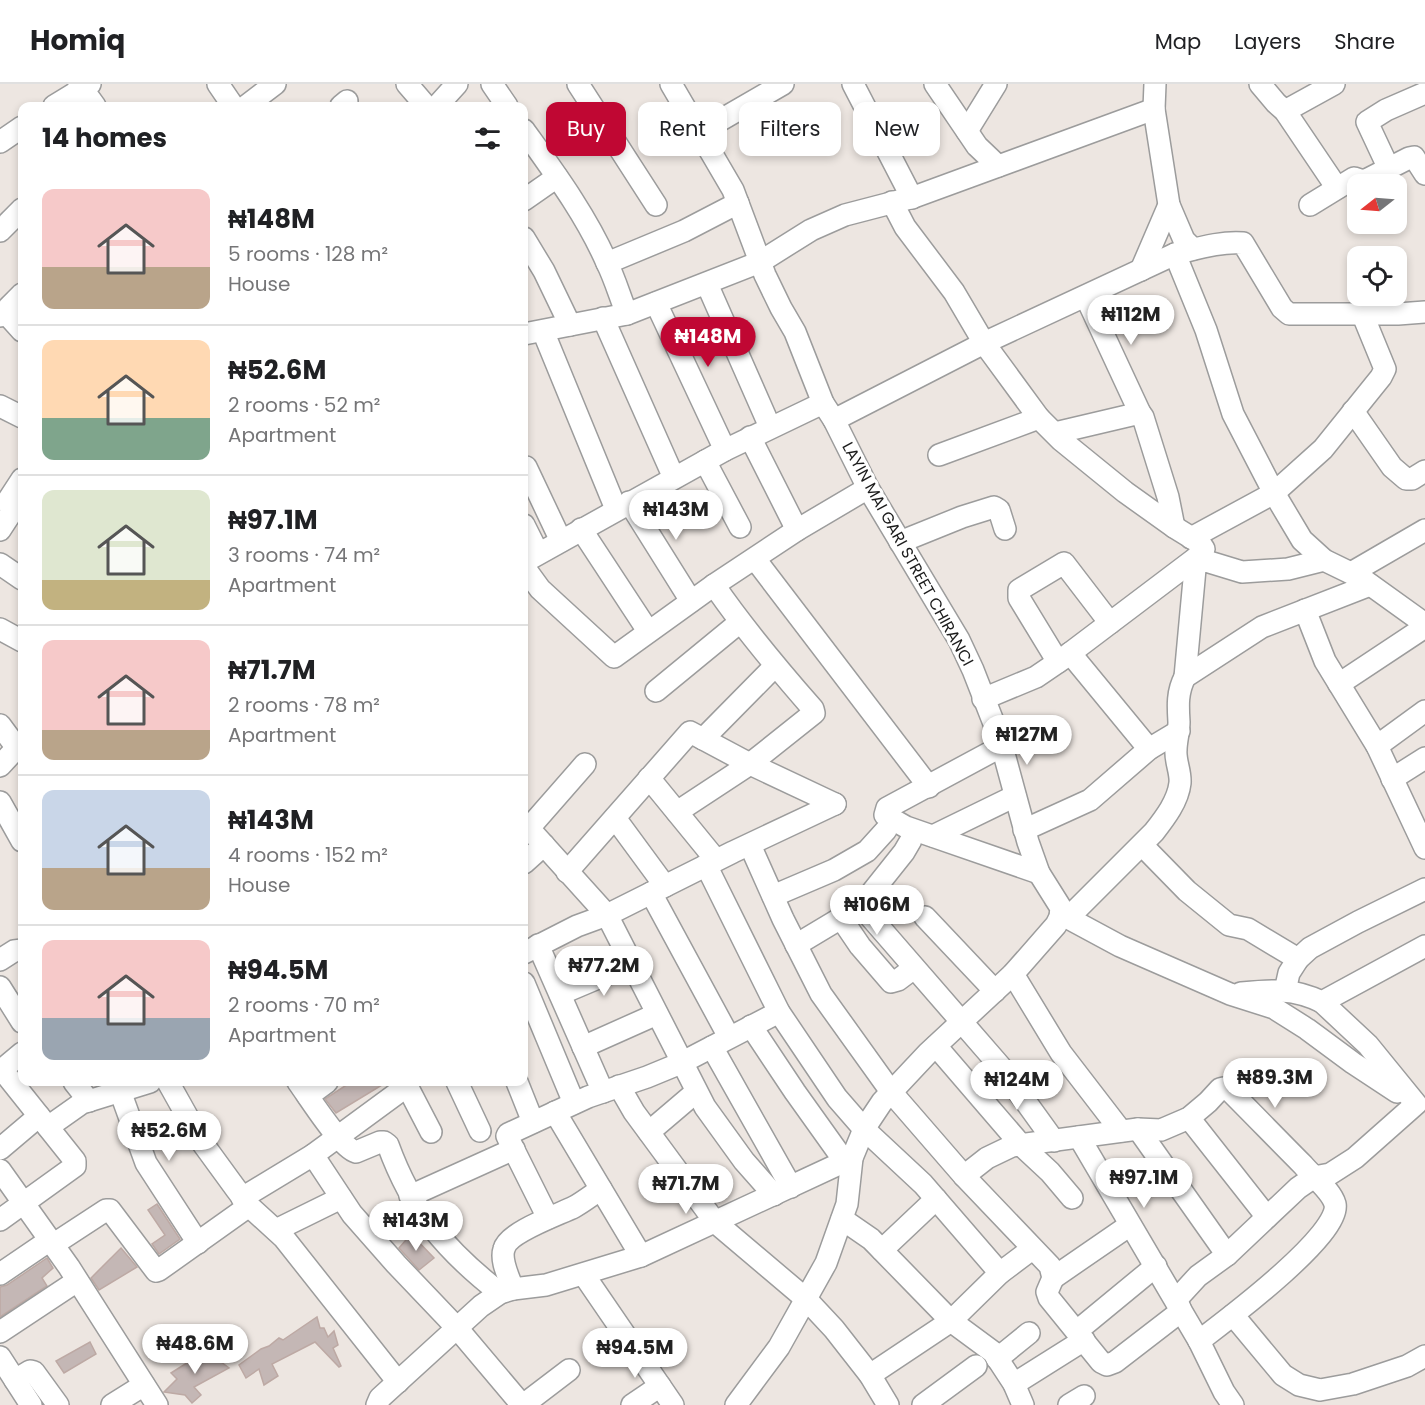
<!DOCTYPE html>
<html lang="en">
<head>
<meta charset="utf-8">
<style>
  :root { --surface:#fff; --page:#f2f2f2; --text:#202124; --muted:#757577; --line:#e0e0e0; --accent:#c00733 }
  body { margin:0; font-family:Poppins,sans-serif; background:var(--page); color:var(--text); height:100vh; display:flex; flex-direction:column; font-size:22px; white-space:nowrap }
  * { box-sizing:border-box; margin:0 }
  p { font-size:20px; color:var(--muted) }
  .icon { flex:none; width:33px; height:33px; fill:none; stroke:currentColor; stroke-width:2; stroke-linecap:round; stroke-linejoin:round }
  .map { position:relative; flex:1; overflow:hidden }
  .sheet { position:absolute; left:18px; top:18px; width:510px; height:984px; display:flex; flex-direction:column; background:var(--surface); border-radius:12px; box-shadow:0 3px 9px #0003 }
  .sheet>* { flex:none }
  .hud { position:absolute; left:546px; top:18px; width:570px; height:54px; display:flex; gap:12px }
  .needle { width:39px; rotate:253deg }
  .fabs { position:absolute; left:1347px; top:90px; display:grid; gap:12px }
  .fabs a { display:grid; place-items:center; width:60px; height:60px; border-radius:12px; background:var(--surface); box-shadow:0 3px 9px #0003; font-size:30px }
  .price { position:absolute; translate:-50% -51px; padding:0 14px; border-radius:21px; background:#fff; color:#222; font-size:20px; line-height:39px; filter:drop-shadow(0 2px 3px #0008) }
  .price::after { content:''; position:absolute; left:50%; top:36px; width:18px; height:14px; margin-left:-9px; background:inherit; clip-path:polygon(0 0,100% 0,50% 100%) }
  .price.on { background:var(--accent); color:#fff }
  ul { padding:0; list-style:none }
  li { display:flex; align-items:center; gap:18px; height:150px; padding:0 24px }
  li+li { border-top:2px solid var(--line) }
  li span { display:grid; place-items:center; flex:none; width:168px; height:120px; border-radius:12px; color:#555 }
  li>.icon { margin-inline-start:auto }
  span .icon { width:72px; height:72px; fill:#fffc; stroke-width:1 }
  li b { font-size:26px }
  h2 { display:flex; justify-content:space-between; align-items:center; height:72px; padding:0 24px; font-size:26px }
  .tag { padding:0 21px; border-radius:12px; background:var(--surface); box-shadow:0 3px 9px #0003; font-size:21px; line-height:54px }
  .tag.on { background:var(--accent); color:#fff }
  header { display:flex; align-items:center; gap:36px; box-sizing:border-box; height:84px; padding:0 30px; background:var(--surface); border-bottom:2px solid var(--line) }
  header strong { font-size:28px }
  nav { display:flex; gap:33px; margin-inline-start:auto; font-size:21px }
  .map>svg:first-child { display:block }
</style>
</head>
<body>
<header>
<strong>Homiq</strong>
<nav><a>Map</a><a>Layers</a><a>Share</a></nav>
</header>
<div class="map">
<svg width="1425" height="1321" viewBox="0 0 1425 1321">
  <rect width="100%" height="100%" fill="#ede6e1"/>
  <g fill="#c4b7b5" stroke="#bda9a4" stroke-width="1.5">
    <polygon points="351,998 387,998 336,1029 325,1015"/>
    <polygon points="157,1120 180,1155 159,1170 152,1160 165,1151 148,1126"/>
    <polygon points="411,1150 434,1174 419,1186 399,1164"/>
    <polygon points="121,1164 137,1183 99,1206 91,1194"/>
    <polygon points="47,1174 53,1184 42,1194 47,1202 0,1233 0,1203 7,1201"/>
    <polygon points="317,1233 320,1244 324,1244 328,1253 334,1247 338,1261 333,1264 341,1282 339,1283 315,1258 272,1280 278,1292 264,1301 259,1285 246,1294 239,1281 261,1265 269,1262 279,1254 283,1256"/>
    <polygon points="90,1258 96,1270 64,1289 56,1277"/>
    <polygon points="206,1267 229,1284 194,1303 201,1311 192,1319 185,1311 164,1308 177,1295 171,1289"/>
  </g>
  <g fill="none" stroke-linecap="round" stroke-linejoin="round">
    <defs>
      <g id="minor">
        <polyline points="79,0 95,22"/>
        <polyline points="218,0 233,22"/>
        <polyline points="407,0 426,22"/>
        <polyline points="492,0 507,22"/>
        <polyline points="578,0 656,121"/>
        <polyline points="671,0 733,106 765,191 781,224 795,248 823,319 834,336 868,404 959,556 973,586 1000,655 1028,758 1039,789 1061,824 1060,833 1056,841 1013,890 928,969 882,1018 864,1045 852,1074 847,1120 826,1179 779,1263 736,1321"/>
        <polyline points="853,0 912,114"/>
        <polyline points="935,0 977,62 998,82"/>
        <polyline points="1155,0 1154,25 1169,121 1184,156 1193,165"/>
        <polyline points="1260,0 1276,19 1285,27 1337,104"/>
        <polyline points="54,22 90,0"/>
        <polyline points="246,22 275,0"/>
        <polyline points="341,22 347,17"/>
        <polyline points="437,22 457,0"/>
        <polyline points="1285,27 1334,0"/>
        <path d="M524 46C554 88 586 131 607 179 615 195 620 213 627 230"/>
        <polyline points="967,47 996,0"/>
        <polyline points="700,48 783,0"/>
        <polyline points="0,58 22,43"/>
        <polyline points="1389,85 1367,38 1386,26 1425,9"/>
        <polyline points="524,116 557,93"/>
        <polyline points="892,118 905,143 954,208 984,259 1039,334 1061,356 1125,408 1174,443 1200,459 1204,465 1196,474 1061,576 1036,593 983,615"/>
        <polyline points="1310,121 1354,94 1363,97 1368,95 1409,74 1414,73 1425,90"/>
        <polyline points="0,147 22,125"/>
        <polyline points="524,154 544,187 570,241"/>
        <polyline points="1175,170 1206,246 1233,330 1274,409 1302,456 1324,476 1361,494 1425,540"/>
        <polyline points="607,179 684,147 738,119"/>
        <polyline points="1141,186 1169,121"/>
        <polyline points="707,200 770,343"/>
        <polyline points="1086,213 1140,329"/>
        <polyline points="656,219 725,366"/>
        <polyline points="5,228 22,247"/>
        <polyline points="0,232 22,210"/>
        <polyline points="603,234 674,394"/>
        <polyline points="543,247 616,425"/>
        <polyline points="524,250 627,230 760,178 811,146 845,131 914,113 1154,25"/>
        <polyline points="0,322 22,333"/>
        <polyline points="1353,327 1392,383 1406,395 1412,395 1425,387"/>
        <path d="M834 336 984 259 1175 170C1196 165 1221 157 1243 159L1282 224 1289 230H1398L1425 228"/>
        <polyline points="1055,349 1140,329 1143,333 1168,413 1174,443"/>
        <polyline points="750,353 797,446"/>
        <polyline points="939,371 1039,334"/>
        <polyline points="705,377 740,443"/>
        <polyline points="526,383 561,457"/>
        <polyline points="7,418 22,395"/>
        <polyline points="629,418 691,517"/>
        <polyline points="524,441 538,469"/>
        <polyline points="581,445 648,547"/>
        <polyline points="0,446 15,423"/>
        <polyline points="1191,454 1274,409 1323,365 1381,293 1385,285 1362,229"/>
        <polyline points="900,458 962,433 994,423 999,426 1005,445"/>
        <polyline points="755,475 929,703"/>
        <polyline points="524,478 725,366 823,319"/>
        <polyline points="0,480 22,495"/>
        <polyline points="524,483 540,505 614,573 714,501 797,446 868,404"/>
        <polyline points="1351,489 1425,446"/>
        <polyline points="1305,526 1325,577 1377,662 1425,764"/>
        <polyline points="0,545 22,557"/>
        <polyline points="1070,569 1149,665"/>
        <polyline points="1058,578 1019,514 1019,506 1064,479 1110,539"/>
        <polyline points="1185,593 1196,474 1242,488 1288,485 1324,476"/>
        <polyline points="1339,600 1425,543"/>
        <polyline points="656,607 740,538"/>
        <polyline points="0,641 17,664"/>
        <polyline points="703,655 775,582"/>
        <polyline points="1002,662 887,724 885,731 906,743 1039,789"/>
        <polyline points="1377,662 1425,627"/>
        <polyline points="0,682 22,658"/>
        <polyline points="649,694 716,776"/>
        <polyline points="1392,695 1425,674"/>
        <polyline points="0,718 22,757"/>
        <path d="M677 728 750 680 814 629 813 625C778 585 744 545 714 501"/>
        <polyline points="615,734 665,802"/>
        <polyline points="524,739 607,831 705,1023 744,1077 774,1111"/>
        <polyline points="529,744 585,680"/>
        <polyline points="1024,746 1090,716 1149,665 1179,647"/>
        <polyline points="933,752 1015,712"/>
        <polyline points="750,761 783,835 821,910 892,1009 964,1092 1050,1182 1053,1194 1047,1208 1049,1214 1101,1278 1107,1281 1115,1278 1176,1231 1180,1224 1176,1216"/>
        <polyline points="1142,761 1187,807 1229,841 1248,845 1298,875"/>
        <polyline points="524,779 544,761"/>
        <polyline points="706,781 779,928 837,1014 864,1045 923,1100 1000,1189"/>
        <polyline points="567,788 690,648 750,680 835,720"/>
        <polyline points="651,809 729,953"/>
        <polyline points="773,812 834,786 867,767 886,746"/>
        <polyline points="861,822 1000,982 1054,1057"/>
        <polyline points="925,833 995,907"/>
        <polyline points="1060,833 1068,834 1120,862 1230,910 1274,924 1307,945 1353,979 1397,1008"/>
        <polyline points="841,834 860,862 891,898 898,896 914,884"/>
        <path d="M1068 834 1154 748C1165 734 1178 717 1180 699 1181 688 1175 677 1176 666 1176 657 1179 648 1179 638 1178 622 1177 608 1185 593L1262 543 1370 501"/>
        <polyline points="538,861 603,1008"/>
        <polyline points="796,861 861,822 904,768 911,756"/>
        <polyline points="524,869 577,842 607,831 733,768 835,720"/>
        <polyline points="0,876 14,867 22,866"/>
        <polyline points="1013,890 1061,969 1121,1047"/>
        <polyline points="524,899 574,1019"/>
        <polyline points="0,903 22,938"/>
        <polyline points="1285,907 1289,889 1298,875 1310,864 1358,838 1425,805"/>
        <path d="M1241 909C1273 906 1293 904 1322 918L1425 862"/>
        <polyline points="560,910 631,880"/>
        <polyline points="751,942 795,1008 845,1078"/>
        <polyline points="936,962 1022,1062 1050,1088 1072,1114"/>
        <polyline points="583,963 657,930"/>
        <polyline points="712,963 791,1103"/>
        <polyline points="74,998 89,1017"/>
        <polyline points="113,998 120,1007 146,1079 198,1159"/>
        <polyline points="168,998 201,1057 236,1105 249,1122 284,1154 398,1298"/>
        <path d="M298 998C309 1013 340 1063 356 1068L380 1058H384L388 1061C412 1127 445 1166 500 1209"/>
        <polyline points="405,998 431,1048"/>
        <polyline points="457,998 480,1047"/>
        <polyline points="517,998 533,1038"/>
        <polyline points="619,1002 634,1028 715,1138 806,1215 834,1245 870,1291 888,1321"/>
        <polyline points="308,1012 327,998"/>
        <polyline points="555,1028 641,1172"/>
        <polyline points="1189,1034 1267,1133"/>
        <polyline points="48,1043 82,1019 150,998"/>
        <polyline points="1138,1045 1227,1171"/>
        <polyline points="649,1048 696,1008"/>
        <polyline points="1079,1053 1199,1257 1224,1308 1233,1321"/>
        <polyline points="0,1065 39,1032"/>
        <polyline points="313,1071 352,1130 396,1180 457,1244 522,1321"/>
        <polyline points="0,1086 69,1183 157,1321"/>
        <path d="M964 1092 987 1074 1012 1062 1138 1045 1161 1046 1189 1034 1208 1018 1220 1005 1224 1004 1229 1006C1254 1031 1278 1056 1303 1081 1312 1092 1331 1106 1335 1120 1342 1150 1224 1238 1199 1257"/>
        <polyline points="410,1112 514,1065"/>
        <polyline points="242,1114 313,1071 407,1002"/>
        <polyline points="548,1134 507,1052 508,1050 588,1013 647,993 681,979 779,928"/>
        <polyline points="842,1135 871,1155 951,1237 993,1268 1014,1300 1023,1321"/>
        <polyline points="0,1136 75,1082 75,1077 4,988 4,984 22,969"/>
        <polyline points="276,1146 341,1114"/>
        <polyline points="54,1160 106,1126 110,1126 156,1187 159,1186 249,1122"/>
        <polyline points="882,1166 936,1115"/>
        <polyline points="0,1190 50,1156"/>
        <polyline points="584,1191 673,1321"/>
        <polyline points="1053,1194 1130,1141"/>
        <path d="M513 1205C509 1193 500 1177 504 1165 508 1148 558 1131 574 1123 583 1118 592 1111 601 1105"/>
        <polyline points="1176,1216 1198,1192 1227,1171 1298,1104 1314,1093 1330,1090 1355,1074 1416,1020 1368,961 1322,918"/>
        <polyline points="1233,1231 1283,1291 1299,1301 1320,1306 1353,1300 1407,1282 1425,1272"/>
        <polyline points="1077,1247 1156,1182"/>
        <polyline points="0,1248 77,1197"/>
        <polyline points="0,1273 31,1321"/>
        <polyline points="997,1275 1029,1249"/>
        <polyline points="870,1291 951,1237 1000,1189 1032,1165"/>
        <polyline points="15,1296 30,1287 34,1288 58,1321"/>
        <polyline points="1014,1300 1084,1256"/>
        <polyline points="112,1321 144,1301"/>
        <polyline points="377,1321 380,1314 481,1222 500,1209 513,1205 546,1201 641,1172 852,1074"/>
        <polyline points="523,1321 569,1286"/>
        <polyline points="632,1321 660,1302"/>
        <polyline points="923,1321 976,1282"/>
        <polyline points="1069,1321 1084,1312"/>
      </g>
    </defs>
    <use href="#minor" stroke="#9c9c9c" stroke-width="24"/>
    <use href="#minor" stroke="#fff" stroke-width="21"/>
  </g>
  <g text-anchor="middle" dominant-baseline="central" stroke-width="6" stroke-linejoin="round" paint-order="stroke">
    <g font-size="16" fill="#1b1b1b" stroke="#fff">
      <text transform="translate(908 470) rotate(61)">LAYIN MAI GARI STREET CHIRANCI</text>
    </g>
  </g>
</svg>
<div class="fabs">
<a><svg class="needle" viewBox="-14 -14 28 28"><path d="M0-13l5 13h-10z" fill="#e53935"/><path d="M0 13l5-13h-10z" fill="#757577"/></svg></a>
<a><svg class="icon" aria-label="locate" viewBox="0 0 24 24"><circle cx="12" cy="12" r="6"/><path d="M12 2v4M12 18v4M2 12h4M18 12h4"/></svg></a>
</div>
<b class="price" style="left:1131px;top:262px">₦112M</b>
<b class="price on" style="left:708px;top:284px">₦148M</b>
<b class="price" style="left:676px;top:457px">₦143M</b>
<b class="price" style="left:1027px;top:682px">₦127M</b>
<b class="price" style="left:877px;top:852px">₦106M</b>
<b class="price" style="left:604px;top:913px">₦77.2M</b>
<b class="price" style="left:1275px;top:1025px">₦89.3M</b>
<b class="price" style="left:1017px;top:1027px">₦124M</b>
<b class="price" style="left:169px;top:1078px">₦52.6M</b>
<b class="price" style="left:1144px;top:1125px">₦97.1M</b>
<b class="price" style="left:686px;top:1131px">₦71.7M</b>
<b class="price" style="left:416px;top:1168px">₦143M</b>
<b class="price" style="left:195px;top:1291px">₦48.6M</b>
<b class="price" style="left:635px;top:1295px">₦94.5M</b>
<div class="hud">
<a class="tag on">Buy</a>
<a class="tag">Rent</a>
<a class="tag">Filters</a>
<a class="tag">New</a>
</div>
<section class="sheet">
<h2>14 homes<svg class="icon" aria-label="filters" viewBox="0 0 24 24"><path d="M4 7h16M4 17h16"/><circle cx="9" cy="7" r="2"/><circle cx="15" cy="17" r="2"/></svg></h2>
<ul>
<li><span style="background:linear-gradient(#f6c9c9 65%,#b9a48a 0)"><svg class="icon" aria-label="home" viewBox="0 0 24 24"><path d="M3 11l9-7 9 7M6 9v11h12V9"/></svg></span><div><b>₦148M</b><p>5 rooms · 128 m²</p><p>House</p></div></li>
<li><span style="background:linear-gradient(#ffd9b3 65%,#7fa58c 0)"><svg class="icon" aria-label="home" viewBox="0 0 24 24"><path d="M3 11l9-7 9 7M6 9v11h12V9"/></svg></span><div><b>₦52.6M</b><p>2 rooms · 52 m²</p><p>Apartment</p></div></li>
<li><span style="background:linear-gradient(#dfe7d0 75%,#c2b280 0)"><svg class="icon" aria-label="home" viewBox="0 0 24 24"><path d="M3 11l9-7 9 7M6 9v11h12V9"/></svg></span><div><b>₦97.1M</b><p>3 rooms · 74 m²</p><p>Apartment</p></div></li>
<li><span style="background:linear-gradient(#f6c9c9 75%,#b9a48a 0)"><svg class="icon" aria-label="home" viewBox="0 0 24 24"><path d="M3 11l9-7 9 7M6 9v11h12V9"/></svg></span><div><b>₦71.7M</b><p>2 rooms · 78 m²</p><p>Apartment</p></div></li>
<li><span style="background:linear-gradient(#c9d6e8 65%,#b9a48a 0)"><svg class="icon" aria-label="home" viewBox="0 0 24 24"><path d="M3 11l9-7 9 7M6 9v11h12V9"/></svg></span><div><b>₦143M</b><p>4 rooms · 152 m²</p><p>House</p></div></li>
<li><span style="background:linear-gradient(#f6c9c9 65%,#9aa5b1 0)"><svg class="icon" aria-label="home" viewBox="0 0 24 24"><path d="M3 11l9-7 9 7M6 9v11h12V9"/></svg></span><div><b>₦94.5M</b><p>2 rooms · 70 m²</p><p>Apartment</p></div></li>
</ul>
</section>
</div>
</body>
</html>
